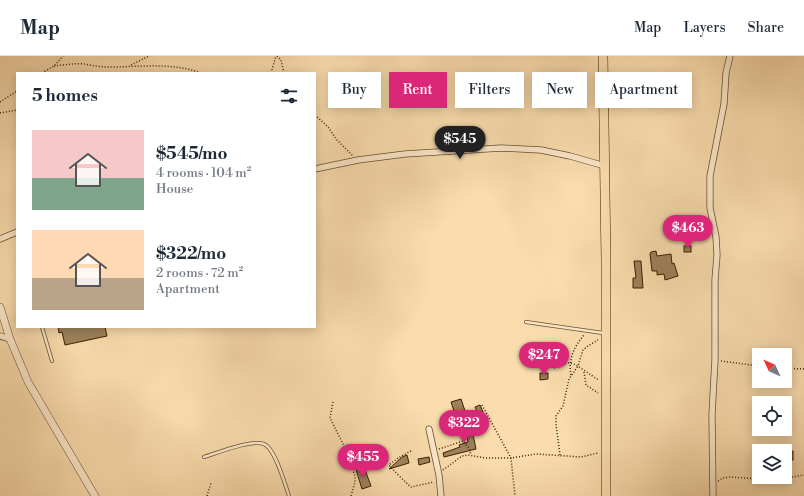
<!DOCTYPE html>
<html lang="en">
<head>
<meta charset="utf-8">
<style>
  :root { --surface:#fff; --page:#f6f6f7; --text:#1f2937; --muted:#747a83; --line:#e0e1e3; --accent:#db2777 }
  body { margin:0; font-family:"Libre Bodoni",serif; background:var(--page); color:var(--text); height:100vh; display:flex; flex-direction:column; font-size:15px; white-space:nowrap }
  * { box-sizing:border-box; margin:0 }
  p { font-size:13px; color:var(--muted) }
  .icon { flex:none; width:22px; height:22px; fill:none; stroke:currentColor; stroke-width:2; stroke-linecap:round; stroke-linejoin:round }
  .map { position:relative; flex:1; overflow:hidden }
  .sheet { position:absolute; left:16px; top:16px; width:300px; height:256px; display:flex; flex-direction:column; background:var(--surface); border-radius:0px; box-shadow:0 2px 10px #0003 }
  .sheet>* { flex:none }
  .guide { position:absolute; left:328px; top:16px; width:380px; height:36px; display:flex; gap:8px }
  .needle { width:26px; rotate:314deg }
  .controls { position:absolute; left:752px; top:292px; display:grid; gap:8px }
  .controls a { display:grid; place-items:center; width:40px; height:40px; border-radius:0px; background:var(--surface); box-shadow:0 2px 10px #0003; font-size:20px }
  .price { position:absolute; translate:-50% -34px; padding:0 9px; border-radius:14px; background:var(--accent); color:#fff; font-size:13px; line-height:26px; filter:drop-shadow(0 1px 2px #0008) }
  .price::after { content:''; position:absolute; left:50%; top:24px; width:12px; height:9px; margin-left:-6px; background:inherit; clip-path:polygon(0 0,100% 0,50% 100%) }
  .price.on { background:#222; color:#fff }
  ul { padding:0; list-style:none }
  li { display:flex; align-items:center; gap:12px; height:100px; padding:0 16px }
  li span { display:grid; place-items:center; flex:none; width:112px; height:80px; border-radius:0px; color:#555 }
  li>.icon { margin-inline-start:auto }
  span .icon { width:48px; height:48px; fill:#fffc; stroke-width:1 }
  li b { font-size:17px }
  h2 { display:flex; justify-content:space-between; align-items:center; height:48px; padding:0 16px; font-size:17px }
  .tag { padding:0 14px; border-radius:0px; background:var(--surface); box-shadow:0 2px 10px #0003; font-size:14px; line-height:36px }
  .tag.on { background:var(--accent); color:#fff }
  header { display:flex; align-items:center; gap:24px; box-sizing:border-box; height:56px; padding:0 20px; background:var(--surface); border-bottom:1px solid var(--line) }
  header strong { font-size:19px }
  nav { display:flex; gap:22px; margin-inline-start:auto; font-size:14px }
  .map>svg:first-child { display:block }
</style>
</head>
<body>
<header>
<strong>Map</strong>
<nav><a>Map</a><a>Layers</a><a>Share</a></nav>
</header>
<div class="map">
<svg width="804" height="440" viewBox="0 0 804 440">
  <rect width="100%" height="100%" fill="#fadcad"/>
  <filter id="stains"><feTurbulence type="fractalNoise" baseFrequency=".005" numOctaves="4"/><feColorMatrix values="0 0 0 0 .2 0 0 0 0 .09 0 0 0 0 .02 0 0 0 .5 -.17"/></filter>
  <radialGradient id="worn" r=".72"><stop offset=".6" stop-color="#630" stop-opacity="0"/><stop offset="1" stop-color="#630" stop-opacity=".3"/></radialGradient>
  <g fill="#9d825b" stroke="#382003">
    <rect x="670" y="23" width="6" height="10"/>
    <rect x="684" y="190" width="7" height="6"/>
    <polygon points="656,195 657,200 671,198 672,208 674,207 678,220 665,224 664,218 657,219 657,215 652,215 650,198 651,196"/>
    <polygon points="634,205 641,205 643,232 633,232 633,222 636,222"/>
    <polygon points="58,271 105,271 107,280 65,289 62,276 59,277"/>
    <polygon points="540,317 548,317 548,323 540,324"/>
    <polygon points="461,343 466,358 456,361 451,346"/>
    <polygon points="480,349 483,356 478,358 475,351"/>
    <polygon points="471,369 476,393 444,401 443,397 460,391 459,389 468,386 465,371"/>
    <polygon points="793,395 793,404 785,405 785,396"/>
    <polygon points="407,399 409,407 389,413 402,401"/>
    <polygon points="429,401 430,406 419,409 418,403"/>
    <polygon points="364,411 371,430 362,433 356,414"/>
  </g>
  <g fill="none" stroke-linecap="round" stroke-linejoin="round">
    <defs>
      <g id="service">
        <polyline points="526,266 603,277"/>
        <polyline points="42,271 52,305"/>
        <path d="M204 401C217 397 252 383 264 388 275 392 285 428 289 440"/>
      </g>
      <g id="minor">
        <polyline points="315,113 358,104 405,98 501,92 541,94 570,100 605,110"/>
        <polyline points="0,183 17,176"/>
        <polyline points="0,280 10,283"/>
        <polyline points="429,373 439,419 441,440"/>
        <polyline points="713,440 712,358 715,304 715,224 717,199 716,181 710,152 710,120 724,48 726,17 730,0"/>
      </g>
      <polyline id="tertiary" points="0,251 10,283 28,326 95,440"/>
      <polyline id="trunk" points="603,0 606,204 606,440"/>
    </defs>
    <use href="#service" stroke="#684f2e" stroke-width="4"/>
    <use href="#minor" stroke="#684f2e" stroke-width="7"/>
    <use href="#tertiary" stroke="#684f2e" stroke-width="8"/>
    <use href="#trunk" stroke="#382003" stroke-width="10"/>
    <g stroke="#382003" stroke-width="1.5" stroke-dasharray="1 2" stroke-linecap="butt">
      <polyline points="277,0 281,4 284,17"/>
      <polyline points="131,9 149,0"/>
      <path d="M54 10C64 9 75 7 85 8 93 10 101 11 109 11 140 11 171 6 201 17"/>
      <polyline points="42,17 54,10 63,0"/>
      <polyline points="271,17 276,0"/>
      <polyline points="0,46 17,35"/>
      <polyline points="0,57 17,54"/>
      <polyline points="315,59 328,71 337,84 353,100"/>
      <polyline points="721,305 759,310"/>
      <path d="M554 312C559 310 565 307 570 307 576 307 591 320 599 324"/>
      <polyline points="785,312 804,313"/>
      <polyline points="584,316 586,329 598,337"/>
      <path d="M571 319C568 303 574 291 584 279"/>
      <polyline points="333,346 330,362 343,388 355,420 355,426 351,440"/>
      <polyline points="482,349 511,402 515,440"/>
      <polyline points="439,393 463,385 469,392 471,399"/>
      <path d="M411 395 398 402 389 409C391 412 407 428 411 431L434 426"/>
      <polyline points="560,399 556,369 556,360 563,350 569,323 578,310 583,294 588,290 598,284"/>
      <polyline points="443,414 462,400 468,399 486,402 511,402 536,398 581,401 598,397"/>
      <polyline points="718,425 723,422 730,421 760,423 781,423 804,419"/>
      <polyline points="207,440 211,427"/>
    </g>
    <use href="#service" stroke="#fce8ca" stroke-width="2.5"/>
    <use href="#minor" stroke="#fce8ca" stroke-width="5.5"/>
    <use href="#tertiary" stroke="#fce8ca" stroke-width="7"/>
    <use href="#trunk" stroke="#fadcad" stroke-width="9"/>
  </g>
  <rect width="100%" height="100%" filter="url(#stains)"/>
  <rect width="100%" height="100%" fill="url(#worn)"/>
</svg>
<div class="controls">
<a><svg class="needle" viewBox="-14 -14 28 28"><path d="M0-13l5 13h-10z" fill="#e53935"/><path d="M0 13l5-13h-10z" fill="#747a83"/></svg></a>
<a><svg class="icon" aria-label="locate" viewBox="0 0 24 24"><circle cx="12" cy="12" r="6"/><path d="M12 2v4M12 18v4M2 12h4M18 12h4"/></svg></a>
<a><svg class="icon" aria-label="layers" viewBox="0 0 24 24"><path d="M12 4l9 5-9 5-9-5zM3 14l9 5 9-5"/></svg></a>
</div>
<b class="price on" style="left:460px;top:104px">$545</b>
<b class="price" style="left:688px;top:193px">$463</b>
<b class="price" style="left:544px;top:320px">$247</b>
<b class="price" style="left:464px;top:388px">$322</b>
<b class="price" style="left:363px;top:422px">$455</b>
<div class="guide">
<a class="tag">Buy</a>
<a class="tag on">Rent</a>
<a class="tag">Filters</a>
<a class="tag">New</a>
<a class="tag">Apartment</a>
</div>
<section class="sheet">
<h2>5 homes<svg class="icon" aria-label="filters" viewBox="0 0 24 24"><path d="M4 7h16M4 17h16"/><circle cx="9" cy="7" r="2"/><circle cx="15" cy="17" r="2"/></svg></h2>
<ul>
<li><span style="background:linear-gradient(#f6c9c9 60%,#7fa58c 0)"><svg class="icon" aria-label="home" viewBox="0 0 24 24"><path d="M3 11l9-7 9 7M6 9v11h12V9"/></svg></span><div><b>$545/mo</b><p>4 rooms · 104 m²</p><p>House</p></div></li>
<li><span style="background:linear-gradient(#ffd9b3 60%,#b9a48a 0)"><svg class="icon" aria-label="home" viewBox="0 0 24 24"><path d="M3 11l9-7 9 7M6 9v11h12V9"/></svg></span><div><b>$322/mo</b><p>2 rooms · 72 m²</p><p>Apartment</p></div></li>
</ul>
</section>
</div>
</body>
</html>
